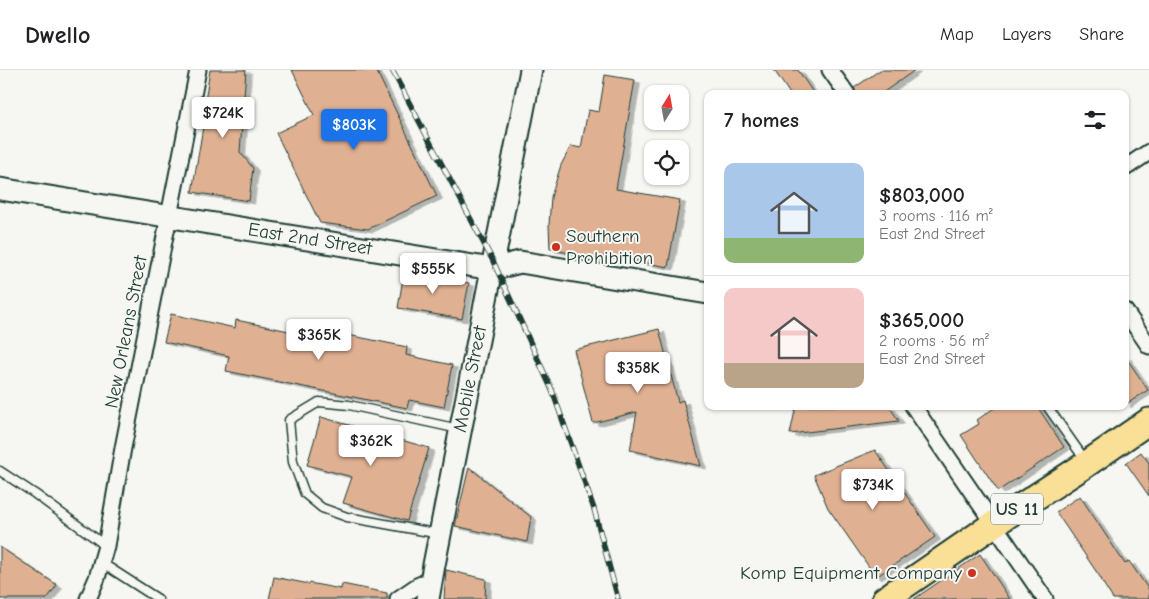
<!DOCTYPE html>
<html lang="en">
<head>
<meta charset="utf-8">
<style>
  :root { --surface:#fff; --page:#f2f2f2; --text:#202124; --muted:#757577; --line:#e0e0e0; --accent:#1a73e8 }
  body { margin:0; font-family:"Comic Neue",sans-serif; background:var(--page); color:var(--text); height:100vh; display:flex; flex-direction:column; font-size:19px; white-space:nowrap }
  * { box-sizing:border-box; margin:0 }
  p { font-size:16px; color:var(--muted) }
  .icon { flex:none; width:28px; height:28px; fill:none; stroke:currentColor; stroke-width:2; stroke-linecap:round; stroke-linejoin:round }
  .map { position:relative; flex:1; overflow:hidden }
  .side { position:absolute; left:704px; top:20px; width:425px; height:320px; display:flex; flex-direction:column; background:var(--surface); border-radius:10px; box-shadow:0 1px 4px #0004 }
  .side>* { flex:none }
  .needle { width:32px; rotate:11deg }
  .tools { position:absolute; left:644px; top:15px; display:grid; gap:10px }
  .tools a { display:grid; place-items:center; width:45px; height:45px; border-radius:10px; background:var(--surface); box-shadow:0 1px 4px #0004; font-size:25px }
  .price { position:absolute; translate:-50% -42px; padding:0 11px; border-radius:5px; background:#fff; color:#222; font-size:16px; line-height:32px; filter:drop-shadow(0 1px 2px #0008) }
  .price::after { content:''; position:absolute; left:50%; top:30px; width:15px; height:11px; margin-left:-8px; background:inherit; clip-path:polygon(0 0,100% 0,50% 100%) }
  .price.selected { background:var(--accent); color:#fff }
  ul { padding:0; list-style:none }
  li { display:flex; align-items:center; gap:15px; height:125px; padding:0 20px }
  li+li { border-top:1px solid var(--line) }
  li span { display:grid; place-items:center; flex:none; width:140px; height:100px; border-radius:10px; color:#555 }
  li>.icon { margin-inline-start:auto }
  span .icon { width:60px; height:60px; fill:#fffc; stroke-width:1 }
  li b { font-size:21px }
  h2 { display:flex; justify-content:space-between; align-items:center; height:60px; padding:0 20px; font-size:21px }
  header { display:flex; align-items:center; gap:30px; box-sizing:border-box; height:70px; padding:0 25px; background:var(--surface); border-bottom:1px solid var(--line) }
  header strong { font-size:24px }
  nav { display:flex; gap:28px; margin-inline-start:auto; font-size:18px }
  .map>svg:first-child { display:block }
</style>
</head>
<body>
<header>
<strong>Dwello</strong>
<nav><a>Map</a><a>Layers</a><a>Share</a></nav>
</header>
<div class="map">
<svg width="1149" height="529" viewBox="0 0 1149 529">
  <defs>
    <filter id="shadow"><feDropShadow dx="5.5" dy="3" stdDeviation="0" flood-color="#0004"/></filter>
  </defs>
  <rect width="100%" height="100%" fill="#f6f6f2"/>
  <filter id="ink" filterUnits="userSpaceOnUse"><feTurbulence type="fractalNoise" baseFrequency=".02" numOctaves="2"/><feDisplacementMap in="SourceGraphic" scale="10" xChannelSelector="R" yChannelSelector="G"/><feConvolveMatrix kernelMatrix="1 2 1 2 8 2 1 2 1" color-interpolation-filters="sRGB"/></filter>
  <g filter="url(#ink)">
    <g fill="#e0b092" stroke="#1f3d34" filter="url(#shadow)">
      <polygon points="210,0 246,0 240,82 253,98 249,131 192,122 203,57 201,56"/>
      <polygon points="292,0 376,0 437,126 368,159 320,153 276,63 314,45"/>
      <polygon points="774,0 798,0 814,24 790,24"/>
      <polygon points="880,0 915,0 881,24 856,24 854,18"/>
      <polygon points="605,5 635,10 616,119 680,130 668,197 604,185 603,190 550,179 549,155 551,127 561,95 571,76 581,78 588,40 599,42"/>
      <polygon points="404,202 469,213 462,249 398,238"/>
      <polygon points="171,244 235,258 236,250 347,273 348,265 407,277 406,285 452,295 444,337 409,330 407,338 226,301 229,286 164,272"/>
      <polygon points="659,259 678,332 683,330 701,396 630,380 637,342 593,353 574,280"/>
      <polygon points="1125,286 1148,320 1125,335"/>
      <polygon points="796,336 889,336 899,351 790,364"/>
      <polygon points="997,336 1037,336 1064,377 998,421 961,365 979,354 977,350"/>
      <polygon points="321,347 429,378 407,451 343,433 352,407 307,395"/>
      <polygon points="875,380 935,467 876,507 828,438 814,405"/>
      <polygon points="1141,382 1149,393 1149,426 1126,393"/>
      <polygon points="469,397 531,447 527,472 455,456"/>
      <polygon points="1080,426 1125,494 1129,491 1149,520 1149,529 1113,529 1101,510 1102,510 1056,442"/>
      <polygon points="0,477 57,515 47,529 0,529"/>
      <polygon points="980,484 1010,529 914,529"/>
      <polygon points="446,500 486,509 485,529 444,529"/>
      <polygon points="274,507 309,514 309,513 341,519 342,514 387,523 387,529 269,529"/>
    </g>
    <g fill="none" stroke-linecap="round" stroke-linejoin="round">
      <defs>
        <g id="lane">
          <polyline points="1047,336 1085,390"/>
          <polyline points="0,401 35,424 106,476"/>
          <polyline points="440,464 347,447 322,438 305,424 293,392 289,350 319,332 349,335 459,359"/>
          <polyline points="102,493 158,529"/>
        </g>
        <g id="street">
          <polyline points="830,0 847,24"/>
          <polyline points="1125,98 1149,82"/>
          <polyline points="1125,241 1149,276"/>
          <polyline points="913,336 1045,529"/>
          <polyline points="88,529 97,508 106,476 123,378 198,0"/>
          <polyline points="398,529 417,516 431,510"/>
        </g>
        <g id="secondary">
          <polyline points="0,119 492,199 520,192 708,223"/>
          <polyline points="428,529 434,495 531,0"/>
        </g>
        <polyline id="primary" points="885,529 994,454 1085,395 1149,351"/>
      </defs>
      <use href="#lane" stroke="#1f3d34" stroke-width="11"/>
      <use href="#street" stroke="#1f3d34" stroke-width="19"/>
      <use href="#secondary" stroke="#1f3d34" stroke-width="25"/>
      <use href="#primary" stroke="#1f3d34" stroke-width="29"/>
      <use href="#lane" stroke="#f6f6f2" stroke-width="8"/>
      <use href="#street" stroke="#f6f6f2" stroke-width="15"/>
      <use href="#secondary" stroke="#f6f6f2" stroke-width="21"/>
      <use href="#primary" stroke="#fadf96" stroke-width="25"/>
      <defs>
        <polyline id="rail" points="392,0 493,191 552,320 594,439 618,529"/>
      </defs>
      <use href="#rail" stroke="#1f3d34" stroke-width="5.5"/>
      <use href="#rail" stroke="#f6f6f2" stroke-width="4" stroke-dasharray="11" stroke-linecap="butt"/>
    </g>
  </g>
  <g fill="#c8321e" stroke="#f6f6f2" stroke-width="2">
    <circle cx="556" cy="177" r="5"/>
    <circle cx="972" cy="503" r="5"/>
  </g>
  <g text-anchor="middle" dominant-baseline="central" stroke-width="4" stroke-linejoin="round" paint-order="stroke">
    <rect fill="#f6f6f2" stroke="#60746d" stroke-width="1" x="991" y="423.5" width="52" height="31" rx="4"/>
    <g font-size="18" font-weight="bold" fill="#1f3d34">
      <text x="1017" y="439">US 11</text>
    </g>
    <g font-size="19" fill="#1f3d34" stroke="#f6f6f2" text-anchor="start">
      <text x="566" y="166">Southern<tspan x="566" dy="22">Prohibition</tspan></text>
      <text x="962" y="503" text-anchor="end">Komp Equipment Company</text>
    </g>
    <g font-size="19" fill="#1f3d34" stroke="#f6f6f2">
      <text transform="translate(310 169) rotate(9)">East 2nd Street</text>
      <text transform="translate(126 262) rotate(-79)">New Orleans Street</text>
      <text transform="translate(470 309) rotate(-79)">Mobile Street</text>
    </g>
  </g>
</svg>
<div class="tools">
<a><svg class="needle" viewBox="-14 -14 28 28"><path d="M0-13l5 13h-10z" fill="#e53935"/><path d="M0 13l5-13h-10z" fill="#757577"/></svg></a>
<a><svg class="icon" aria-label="locate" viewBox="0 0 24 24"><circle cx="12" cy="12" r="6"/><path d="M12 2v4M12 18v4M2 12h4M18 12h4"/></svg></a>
</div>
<b class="price" style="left:223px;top:69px">$724K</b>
<b class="price selected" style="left:354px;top:81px">$803K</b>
<b class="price" style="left:433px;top:225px">$555K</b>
<b class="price" style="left:319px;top:291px">$365K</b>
<b class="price" style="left:638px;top:324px">$358K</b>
<b class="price" style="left:371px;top:397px">$362K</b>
<b class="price" style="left:873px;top:441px">$734K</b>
<section class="side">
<h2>7 homes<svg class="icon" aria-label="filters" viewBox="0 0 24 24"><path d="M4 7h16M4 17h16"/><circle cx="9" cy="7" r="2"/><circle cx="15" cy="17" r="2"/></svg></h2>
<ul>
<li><span style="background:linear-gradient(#a9c7e8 75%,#8fb573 0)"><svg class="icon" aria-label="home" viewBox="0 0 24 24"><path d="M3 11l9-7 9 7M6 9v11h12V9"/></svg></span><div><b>$803,000</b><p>3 rooms · 116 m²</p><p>East 2nd Street</p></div></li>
<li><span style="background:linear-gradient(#f6c9c9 75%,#b9a48a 0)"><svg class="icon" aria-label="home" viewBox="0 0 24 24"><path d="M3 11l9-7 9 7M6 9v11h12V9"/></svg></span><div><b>$365,000</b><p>2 rooms · 56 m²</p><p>East 2nd Street</p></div></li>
</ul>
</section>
</div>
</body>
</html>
